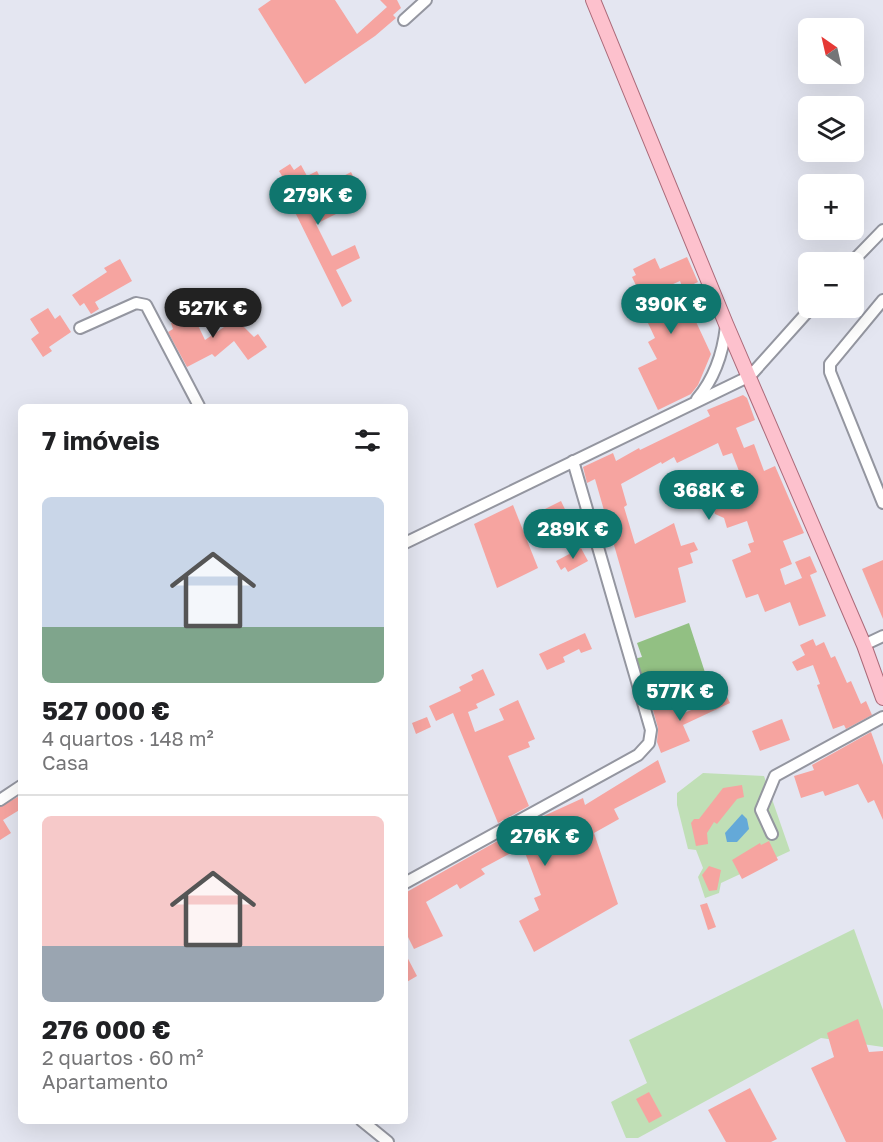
<!DOCTYPE html>
<html lang="pt">
<head>
<meta charset="utf-8">
<style>
  :root { --surface:#fff; --page:#f6f6f6; --text:#202124; --muted:#757577; --line:#e0e0e0; --accent:#0f766e }
  body { margin:0; font-family:"Golos Text",sans-serif; background:var(--page); color:var(--text); height:100vh; display:flex; flex-direction:column; font-size:22px; white-space:nowrap }
  * { box-sizing:border-box; margin:0 }
  p { font-size:20px; color:var(--muted) }
  .icon { flex:none; width:33px; height:33px; fill:none; stroke:currentColor; stroke-width:2; stroke-linecap:round; stroke-linejoin:round }
  .map { position:relative; flex:1; overflow:hidden }
  .details { position:absolute; left:18px; top:404px; width:390px; height:720px; display:flex; flex-direction:column; background:var(--surface); border-radius:9px; box-shadow:0 6px 24px #0002 }
  .details>* { flex:none }
  .needle { width:39px; rotate:326deg }
  .controls { position:absolute; left:798px; top:18px; display:grid; gap:12px }
  .controls a { display:grid; place-items:center; width:66px; height:66px; border-radius:9px; background:var(--surface); box-shadow:0 6px 24px #0002; font-size:30px }
  .price { position:absolute; translate:-50% -51px; padding:0 14px; border-radius:21px; background:var(--accent); color:#fff; font-size:20px; line-height:39px; filter:drop-shadow(0 2px 3px #0008) }
  .price::after { content:''; position:absolute; left:50%; top:36px; width:18px; height:14px; margin-left:-9px; background:inherit; clip-path:polygon(0 0,100% 0,50% 100%) }
  .price.on { background:#222; color:#fff }
  ul { padding:0; list-style:none }
  li { display:grid; align-content:center; gap:12px; height:318px; padding:0 24px }
  li+li { border-top:2px solid var(--line) }
  li span { display:grid; place-items:center; height:186px; border-radius:9px; color:#555 }
  li>.icon { margin-inline-start:auto }
  span .icon { width:108px; height:108px; fill:#fffc; stroke-width:1 }
  li b { font-size:26px }
  h2 { display:flex; justify-content:space-between; align-items:center; height:72px; padding:0 24px; font-size:26px }
  .map>svg:first-child { display:block }
</style>
</head>
<body>
<div class="map">
<svg width="883" height="1142" viewBox="0 0 883 1142">
  <rect width="100%" height="100%" fill="#e4e6f1"/>
  <g fill="#c0dfb6">
    <polygon points="703,773 764,776 790,851 721,883 719,893 705,898 698,877 703,868 696,850 688,849 677,805 677,793"/>
    <polygon points="854,929 883,1010 883,1047 821,1038 638,1138 626,1138 611,1102 647,1083 629,1040"/>
  </g>
  <polygon fill="#92c083" points="689,623 711,691 682,691 647,703 634,659 642,657 637,643"/>
  <polygon fill="#64a9d8" points="742,814 747,819 749,829 737,842 727,842 725,833"/>
  <g fill="#f6a4a0">
    <polygon points="271,0 335,0 357,34 387,7 380,0 397,0 401,8 393,15 396,18 375,36 305,84 258,9"/>
    <polygon points="290,164 294,170 301,165 307,176 317,171 324,185 308,193 315,208 330,200 336,214 316,224 332,256 355,245 360,258 336,270 352,301 342,307 285,192 290,189 279,171"/>
    <polygon points="351,172 358,186 341,195 334,181"/>
    <polygon points="687,257 698,282 683,289 680,281 664,288 678,317 691,311 711,354 698,385 691,394 658,410 638,368 657,359 648,342 655,338 647,321 652,319 632,277 636,275 633,269 655,258 660,269"/>
    <polygon points="120,259 132,281 95,302 99,309 91,314 84,303 80,306 72,295 107,272 104,268"/>
    <polygon points="48,308 55,319 60,315 71,332 49,347 52,351 43,357 31,339 39,333 30,319"/>
    <polygon points="236,310 241,324 254,337 258,334 267,347 248,360 234,341 215,357 212,354 187,367 168,332 173,329 171,323 192,313 205,340 227,325 224,321"/>
    <polygon points="743,395 747,398 755,420 736,428 744,448 754,444 764,471 775,466 804,533 783,541 792,564 780,569 785,585 802,578 795,562 810,556 817,572 810,575 826,616 799,626 790,602 765,612 758,594 746,598 732,560 751,552 748,544 754,542 747,521 727,528 724,518 715,514 713,507 710,508 707,496 744,484 732,453 723,456 718,443 677,463 674,457 662,464 661,462 621,484 627,505 624,507 635,544 674,523 681,546 694,542 698,550 690,553 693,563 678,568 686,602 635,618 595,479 587,483 583,467 613,453 616,461 639,448 640,450 710,416 707,410"/>
    <polygon points="561,501 573,526 547,539 535,514"/>
    <polygon points="513,505 538,568 497,588 474,524"/>
    <polygon points="581,548 588,561 568,572 565,567 561,570 556,561"/>
    <polygon points="883,560 883,619 862,569"/>
    <polygon points="585,633 592,649 581,653 579,649 563,657 565,662 547,670 539,654"/>
    <polygon points="813,639 816,646 824,642 831,658 835,656 847,683 851,681 861,704 866,701 872,715 846,729 844,725 833,729 817,685 820,684 813,665 797,671 792,662 805,655 800,645"/>
    <polygon points="483,669 495,695 476,704 478,708 468,712 475,732 504,720 499,709 518,700 535,739 528,742 530,747 508,756 529,806 498,823 453,713 436,721 429,706 461,691 459,687 473,680 471,675"/>
    <polygon points="726,695 730,703 683,725 690,741 661,753 657,742 658,728 653,710 675,699 682,714"/>
    <polygon points="427,717 431,727 416,734 412,723"/>
    <polygon points="782,719 790,740 760,751 752,731"/>
    <polygon points="871,732 883,765 883,820 874,800 868,803 858,784 825,796 823,791 801,798 794,776 814,770 812,765"/>
    <polygon points="658,760 666,782 614,809 619,819 594,833 618,904 534,952 519,921 539,910 534,898 541,895 524,850 514,854 513,852 481,869 485,874 460,889 457,884 426,902 443,936 414,949 405,931 405,893 535,820 583,798 585,805"/>
    <polygon points="742,785 744,797 737,799 717,824 714,822 707,833 708,844 696,846 691,823 694,819 699,819 723,788"/>
    <polygon points="21,795 21,809 3,820 11,833 0,840 0,807"/>
    <polygon points="769,841 778,860 742,879 732,860 760,843 761,845"/>
    <polygon points="709,866 721,870 717,890 709,891 702,875"/>
    <polygon points="707,903 716,927 708,930 700,905"/>
    <polygon points="405,953 417,976 405,983"/>
    <polygon points="858,1019 869,1052 883,1051 883,1142 846,1142 811,1068 834,1057 827,1033"/>
    <polygon points="750,1088 777,1139 771,1142 726,1142 708,1110"/>
    <polygon points="649,1092 662,1116 649,1123 636,1099"/>
  </g>
  <g fill="none" stroke-linecap="round" stroke-linejoin="round">
    <defs>
      <g id="minor">
        <polyline points="404,20 426,0"/>
        <polyline points="852,262 883,230"/>
        <polyline points="883,300 830,364 830,372 883,503"/>
        <polyline points="80,328 136,303 146,305 199,406"/>
        <path d="M697 399C714 379 723 353 726 326"/>
        <polyline points="405,543 750,376 811,308"/>
        <polyline points="864,645 883,636"/>
        <polyline points="0,800 21,786"/>
        <polyline points="772,834 761,810 775,776 883,717"/>
        <polyline points="405,883 638,755 649,743 651,730 573,461"/>
        <polyline points="361,1120 388,1142"/>
      </g>
      <polyline id="major" points="593,0 726,324 864,645 883,698"/>
    </defs>
    <use href="#minor" stroke="#9496a0" stroke-width="14"/>
    <use href="#major" stroke="#ab6a79" stroke-width="16"/>
    <use href="#minor" stroke="#fff" stroke-width="10"/>
    <use href="#major" stroke="#fdc1cd" stroke-width="14"/>
  </g>
</svg>
<div class="controls">
<a><svg class="needle" viewBox="-14 -14 28 28"><path d="M0-13l5 13h-10z" fill="#e53935"/><path d="M0 13l5-13h-10z" fill="#757577"/></svg></a>
<a><svg class="icon" aria-label="layers" viewBox="0 0 24 24"><path d="M12 4l9 5-9 5-9-5zM3 14l9 5 9-5"/></svg></a>
<a>+</a>
<a>−</a>
</div>
<b class="price" style="left:318px;top:226px">279K €</b>
<b class="price" style="left:671px;top:335px">390K €</b>
<b class="price on" style="left:213px;top:339px">527K €</b>
<b class="price" style="left:709px;top:521px">368K €</b>
<b class="price" style="left:573px;top:560px">289K €</b>
<b class="price" style="left:680px;top:722px">577K €</b>
<b class="price" style="left:545px;top:867px">276K €</b>
<section class="details">
<h2>7 imóveis<svg class="icon" aria-label="filters" viewBox="0 0 24 24"><path d="M4 7h16M4 17h16"/><circle cx="9" cy="7" r="2"/><circle cx="15" cy="17" r="2"/></svg></h2>
<ul>
<li><span style="background:linear-gradient(#c9d6e8 70%,#7fa58c 0)"><svg class="icon" aria-label="home" viewBox="0 0 24 24"><path d="M3 11l9-7 9 7M6 9v11h12V9"/></svg></span><div><b>527 000 €</b><p>4 quartos · 148 m²</p><p>Casa</p></div></li>
<li><span style="background:linear-gradient(#f6c9c9 70%,#9aa5b1 0)"><svg class="icon" aria-label="home" viewBox="0 0 24 24"><path d="M3 11l9-7 9 7M6 9v11h12V9"/></svg></span><div><b>276 000 €</b><p>2 quartos · 60 m²</p><p>Apartamento</p></div></li>
</ul>
</section>
</div>
</body>
</html>
